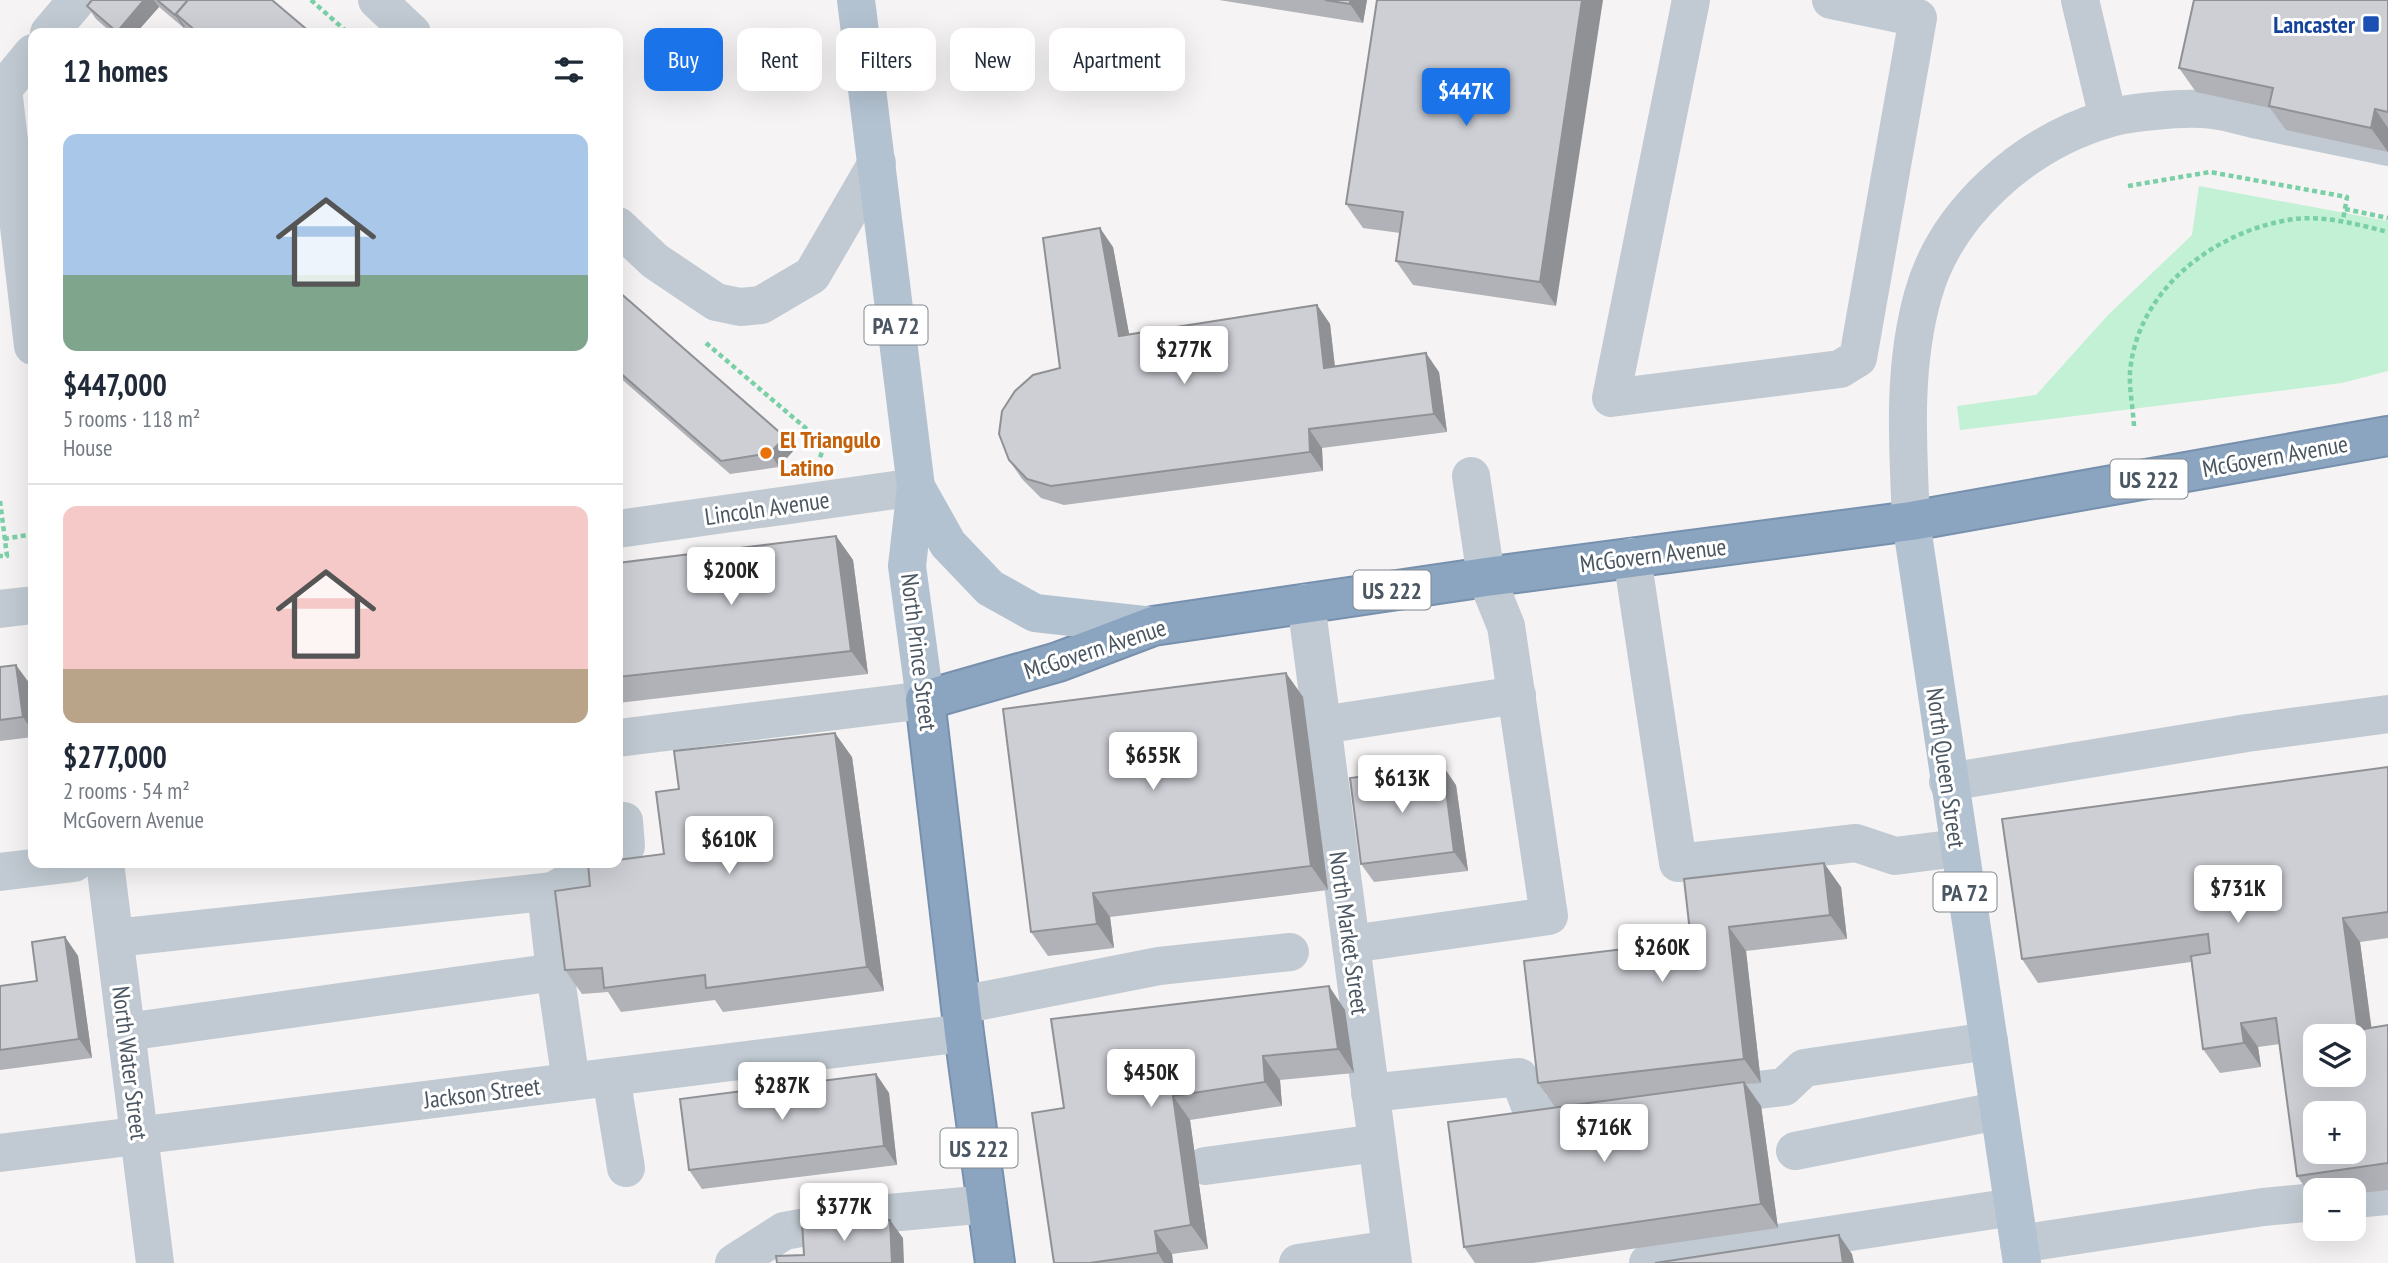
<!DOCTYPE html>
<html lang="en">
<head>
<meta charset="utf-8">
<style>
  :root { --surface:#fff; --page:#f2f2f3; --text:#1f2937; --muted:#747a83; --line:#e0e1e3; --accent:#1a73e8 }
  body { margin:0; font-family:"PT Sans Narrow",sans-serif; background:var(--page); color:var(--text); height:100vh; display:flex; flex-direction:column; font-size:26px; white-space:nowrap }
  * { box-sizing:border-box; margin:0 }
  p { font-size:23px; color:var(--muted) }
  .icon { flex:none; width:38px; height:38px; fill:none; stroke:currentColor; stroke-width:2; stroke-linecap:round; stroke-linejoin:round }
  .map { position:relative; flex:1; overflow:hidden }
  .sheet { position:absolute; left:28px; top:28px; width:595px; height:840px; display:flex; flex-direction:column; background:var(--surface); border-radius:14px; box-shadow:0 7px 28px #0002 }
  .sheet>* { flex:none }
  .guide { position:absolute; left:644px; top:28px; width:665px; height:63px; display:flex; gap:14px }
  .controls { position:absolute; left:2303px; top:1024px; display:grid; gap:14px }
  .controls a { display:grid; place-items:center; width:63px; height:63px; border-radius:14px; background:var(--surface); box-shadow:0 7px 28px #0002; font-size:35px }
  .price { position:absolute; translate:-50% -60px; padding:0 16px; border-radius:7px; background:#fff; color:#222; font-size:23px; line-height:46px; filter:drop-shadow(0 2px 4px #0008) }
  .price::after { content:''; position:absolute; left:50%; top:42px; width:21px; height:16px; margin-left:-10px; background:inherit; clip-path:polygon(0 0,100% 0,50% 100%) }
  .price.current { background:var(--accent); color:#fff }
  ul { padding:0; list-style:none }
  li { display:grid; align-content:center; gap:14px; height:371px; padding:0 35px }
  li+li { border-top:2px solid var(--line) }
  li span { display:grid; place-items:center; height:217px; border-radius:14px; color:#555 }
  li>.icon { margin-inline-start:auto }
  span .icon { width:126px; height:126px; fill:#fffc; stroke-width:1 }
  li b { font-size:30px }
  h2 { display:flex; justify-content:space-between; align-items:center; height:84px; padding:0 35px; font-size:30px }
  .chip { padding:0 24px; border-radius:14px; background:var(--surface); box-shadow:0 7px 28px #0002; font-size:24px; line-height:63px }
  .chip.current { background:var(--accent); color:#fff }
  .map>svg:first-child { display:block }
</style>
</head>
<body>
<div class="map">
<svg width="2388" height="1263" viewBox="0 0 2388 1263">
  <rect width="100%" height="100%" fill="#f5f3f3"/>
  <polygon fill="#c3f1d5" points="2199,186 2388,221 2388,371 2342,383 1960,430 1957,406 2036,395 2108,315 2192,235"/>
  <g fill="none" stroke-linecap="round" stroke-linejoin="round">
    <defs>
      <polyline id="highway" points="995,1263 964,1033 925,700 1058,662 1153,626 1486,577 1911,521 2388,436"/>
    </defs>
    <use href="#highway" stroke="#7690ad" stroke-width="42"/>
    <g stroke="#7ad0a6" stroke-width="4.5" stroke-dasharray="5 3.5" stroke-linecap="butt">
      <polyline points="311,0 347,32"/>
      <polyline points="2128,186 2210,172 2347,197 2343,220"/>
      <polyline points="2345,209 2388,218"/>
      <polyline points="706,343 816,437 822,452 819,460"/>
      <path d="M2134 426C2133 408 2129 389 2130 372 2137 291 2212 233 2288 220 2321 214 2356 224 2388 232"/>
      <polyline points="0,501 7,556 0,556"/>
      <polyline points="4,539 33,534"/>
    </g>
    <g stroke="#c1cad2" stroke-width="38">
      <polyline points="377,0 412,33"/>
      <polyline points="1691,0 1611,398 1840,369 1858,358 1918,18 1831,0"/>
      <polyline points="2080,0 2108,118"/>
      <polyline points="49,33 77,0"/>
      <polyline points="33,53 3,89 33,346"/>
      <polyline points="618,226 655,261 716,302 740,307 761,305 812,275 877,163"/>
      <path d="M1911 521C1908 445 1902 370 1923 295 1946 212 2025 143 2107 119 2128 112 2179 108 2201 109 2220 109 2240 116 2258 120 2302 129 2345 138 2388 147"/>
      <polyline points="618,529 916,487"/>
      <polyline points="1632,557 1678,863 1856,843 1895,856 1958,848"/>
      <polyline points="1306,603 1393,1263"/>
      <polyline points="0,609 33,605"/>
      <polyline points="1322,725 1517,695"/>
      <polyline points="618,738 925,700"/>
      <polyline points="1948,782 2247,733 2388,714"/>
      <polyline points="618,852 626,846 624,821"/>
      <polyline points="105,863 155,1263"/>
      <polyline points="0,872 74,863"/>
      <polyline points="546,892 555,972"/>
      <polyline points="115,938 553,891 600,863"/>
      <polyline points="1351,944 1549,916 1506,626 1486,577 1471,476"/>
      <polyline points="961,1005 1159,966 1290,952"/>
      <polyline points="126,1032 555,972 571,1082"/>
      <polyline points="611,1077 626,1168"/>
      <polyline points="1370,1093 1519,1077 1534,1117 1578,1112"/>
      <polyline points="1700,1097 1784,1087 1804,1068 1989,1041"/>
      <polyline points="1795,1151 1997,1111"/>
      <polyline points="0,1153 964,1033"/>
      <polyline points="1205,1166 1377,1143"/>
      <polyline points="2354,1199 2388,1196"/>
      <polyline points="2019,1244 2263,1207 2315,1202"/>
      <polyline points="734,1263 784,1231 878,1214 987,1204"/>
      <polyline points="1298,1263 1391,1249"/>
      <polyline points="1648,1263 2013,1207"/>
    </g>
    <g stroke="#b3c2d1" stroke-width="38">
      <polyline points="856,0 916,487 907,566 925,700"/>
      <polyline points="916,487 948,544 990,588 1035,613 1153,626"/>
      <polyline points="1911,521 2022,1263"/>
    </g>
    <use href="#highway" stroke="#8ba5c1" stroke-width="38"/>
  </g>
  <g fill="#b0b2b7">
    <polygon points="92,0 272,0 311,33 189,33 185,27 184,28 159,7 136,33 112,33 96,19 87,6"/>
    <polygon points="1219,0 1367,0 1363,23"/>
    <polygon points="1377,0 1556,306 1413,285 1396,261 1400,233 1363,228 1346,204"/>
    <polygon points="2388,0 2388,152 2286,130 2270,108 2196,92 2179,68"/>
    <polygon points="1113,247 1129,334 1317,305 1330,324 1335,366 1439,372 1447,432 1322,448 1323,471 1064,505 1041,498 1022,479 1009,460 1060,368"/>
    <polygon points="618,291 785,437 794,450 779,467 730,474 618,376"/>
    <polygon points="836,536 853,560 868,674 618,703 618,563"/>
    <polygon points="0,667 30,684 33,712 33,737 0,741"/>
    <polygon points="1286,673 1303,697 1328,890 1110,917 1114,948 1048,956 1031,932"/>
    <polygon points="852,757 884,991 723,1012 715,1000 621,1012 608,992 582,994 565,970 590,886 664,854 679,789"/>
    <polygon points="2388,767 2388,938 2360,942 2371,1028 2388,1025 2388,1190 2354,1194 2354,1190 2315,1190 2315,1199 2314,1200 2297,1176 2280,1044 2258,1047 2261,1067 2220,1073 2203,1049 2191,962 2038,983 2022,959"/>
    <polygon points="1456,785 1468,871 1374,882 1361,864"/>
    <polygon points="1684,879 1841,887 1847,939 1746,951 1761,1083 1746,1084 1761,1106 1778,1228 1533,1263 1475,1263 1464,1247 1555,1107 1538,1083 1691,941"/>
    <polygon points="65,937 78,956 92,1058 0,1070 0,986 37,981"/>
    <polygon points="1345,1010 1354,1073 1280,1080 1282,1106 1190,1120 1208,1249 1172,1254 1173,1263 1054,1263 1064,1108"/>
    <polygon points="876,1074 889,1093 897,1165 702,1189 689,1170"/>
  </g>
  <g fill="#909195">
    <polygon points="144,0 154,0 159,7 136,33 117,33 117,32"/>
    <polygon points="1350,0 1367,0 1363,23 1350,4"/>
    <polygon points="1582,0 1603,0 1556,306 1540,282"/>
    <polygon points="176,14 185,27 184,28 175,15"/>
    <polygon points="2375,109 2388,128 2388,152 2371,128"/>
    <polygon points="1100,228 1113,247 1133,355 1119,336"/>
    <polygon points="1317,305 1330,324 1337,387 1324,368"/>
    <polygon points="1426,353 1439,372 1447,432 1434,414"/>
    <polygon points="1309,429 1322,448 1323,471 1310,452"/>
    <polygon points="785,437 794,450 779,467 770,453"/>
    <polygon points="836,536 853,560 868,674 851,651"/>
    <polygon points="16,665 30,684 33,712 33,732 23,717"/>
    <polygon points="1286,673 1303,697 1328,890 1311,866"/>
    <polygon points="835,733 852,757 884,991 867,967"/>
    <polygon points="1443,766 1456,785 1468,871 1454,852"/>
    <polygon points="1824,863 1841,887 1847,939 1830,915"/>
    <polygon points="1093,893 1110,917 1114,948 1097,924"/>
    <polygon points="2343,918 2360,942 2375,1054 2358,1030"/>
    <polygon points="1729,927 1746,951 1761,1083 1744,1059"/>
    <polygon points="65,937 78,956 92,1058 79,1039"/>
    <polygon points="1329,986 1345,1010 1354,1073 1338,1049"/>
    <polygon points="2241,1023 2258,1047 2261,1067 2244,1043"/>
    <polygon points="1263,1056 1280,1080 1282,1106 1265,1082"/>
    <polygon points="876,1074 889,1093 897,1165 884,1146"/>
    <polygon points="1744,1082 1761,1106 1778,1228 1761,1204"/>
    <polygon points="1173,1096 1190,1120 1208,1249 1191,1225"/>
    <polygon points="890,1220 903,1238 904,1263 892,1263"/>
    <polygon points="1155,1231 1172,1254 1173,1263 1164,1263 1158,1253"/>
    <polygon points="1839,1235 1852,1254 1854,1263 1843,1263"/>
  </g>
  <g fill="#cdcfd5" stroke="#909195" stroke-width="2" fill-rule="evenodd">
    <polygon points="92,0 144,0 117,32 87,6"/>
    <polygon points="157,0 188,0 175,15"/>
    <polygon points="188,0 272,0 311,33 198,33 176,14"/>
    <polygon points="1325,0 1350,0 1350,4"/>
    <polygon points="1377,0 1582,0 1540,282 1396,261 1403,212 1346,204"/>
    <polygon points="2194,0 2388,0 2388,112 2375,109 2371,128 2269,106 2273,88 2179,68"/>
    <polygon points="1100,228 1119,336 1317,305 1324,368 1426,353 1434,414 1309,429 1310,452 1051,486 1027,479 1009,460 999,434 1002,411 1015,391 1033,375 1060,368 1043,238"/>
    <polygon points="618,291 785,437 770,453 721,461 618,371"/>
    <polygon points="836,536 851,651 618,677 618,563"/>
    <polygon points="16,665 23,717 0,720 0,667"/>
    <polygon points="1286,673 1311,866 1093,893 1097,924 1031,932 1003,709"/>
    <polygon points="835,733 867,967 706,988 705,975 604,988 602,968 565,970 555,891 590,886 588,863 618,863 618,860 664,854 656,792 679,789 674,751"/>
    <polygon points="1443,766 1454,852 1361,864 1350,778"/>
    <path d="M2388 767V912L2343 918 2358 1030 2388 1025V1163L2297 1176 2276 1018 2241 1023 2244 1043 2203 1049 2191 956 2210 953 2208 934 2022 959 2002 819ZM2315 1036H2354V1074H2315ZM2315 1113H2354V1152H2315Z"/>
    <polygon points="1824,863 1830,915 1729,927 1744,1059 1538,1083 1524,961 1691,941 1684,879"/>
    <polygon points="65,937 79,1039 0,1050 0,986 37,981 32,942"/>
    <polygon points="1329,986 1338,1049 1263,1056 1265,1082 1173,1096 1191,1225 1155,1231 1158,1253 1090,1263 1054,1263 1032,1113 1064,1108 1051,1019"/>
    <polygon points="876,1074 884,1146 689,1170 680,1099"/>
    <polygon points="1744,1082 1761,1204 1464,1247 1448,1122"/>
    <polygon points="890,1220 892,1263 777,1263 776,1256 804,1255 802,1222"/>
    <polygon points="1839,1235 1843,1263 1655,1263"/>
  </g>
  <rect fill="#1a4fb4" stroke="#fff" stroke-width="2.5" x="2362" y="15" width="18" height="18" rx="3.5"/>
  <circle fill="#e8710a" stroke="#fff" stroke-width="2.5" cx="766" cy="453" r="7"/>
  <g text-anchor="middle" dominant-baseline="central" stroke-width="6" stroke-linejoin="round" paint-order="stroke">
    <g fill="#fff" stroke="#808990" stroke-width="2">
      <rect x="864.5" y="305.5" width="63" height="39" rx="5"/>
      <rect x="2110.5" y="459.5" width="77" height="39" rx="5"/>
      <rect x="1353.5" y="570.5" width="77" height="39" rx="5"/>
      <rect x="1933.5" y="872.5" width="63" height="39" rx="5"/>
      <rect x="940.5" y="1128.5" width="77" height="39" rx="5"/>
    </g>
    <g font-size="23" font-weight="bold" fill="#4a5661">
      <text x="896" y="325">PA 72</text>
      <text x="2149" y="479">US 222</text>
      <text x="1392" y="590">US 222</text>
      <text x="1965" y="892">PA 72</text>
      <text x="979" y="1148">US 222</text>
    </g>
    <g font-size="24" font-weight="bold" fill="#164399" stroke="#fff" text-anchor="end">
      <text x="2355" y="24">Lancaster</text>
    </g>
    <g font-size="24" font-weight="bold" fill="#c56008" stroke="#fff" text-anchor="start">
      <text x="780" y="439">El Triangulo<tspan x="780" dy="28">Latino</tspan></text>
    </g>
    <g font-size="24" fill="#4a5661" stroke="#fff">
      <text transform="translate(2275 456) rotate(-10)">McGovern Avenue</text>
      <text transform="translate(767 508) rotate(-8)">Lincoln Avenue</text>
      <text transform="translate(1653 555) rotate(-7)">McGovern Avenue</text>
      <text transform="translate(1095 649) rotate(-18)">McGovern Avenue</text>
      <text transform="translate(919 652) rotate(83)">North Prince Street</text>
      <text transform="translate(1946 768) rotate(82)">North Queen Street</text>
      <text transform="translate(1349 933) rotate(82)">North Market Street</text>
      <text transform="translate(130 1063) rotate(83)">North Water Street</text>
      <text transform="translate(482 1093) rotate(-7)">Jackson Street</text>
    </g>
  </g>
</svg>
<div class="controls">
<a><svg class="icon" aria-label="layers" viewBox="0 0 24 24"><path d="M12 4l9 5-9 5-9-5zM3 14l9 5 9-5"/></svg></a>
<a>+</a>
<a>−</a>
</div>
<b class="price current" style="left:1466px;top:128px">$447K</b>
<b class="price" style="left:1184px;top:386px">$277K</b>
<b class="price" style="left:731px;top:607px">$200K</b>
<b class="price" style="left:1153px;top:792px">$655K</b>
<b class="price" style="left:1402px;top:815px">$613K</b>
<b class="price" style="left:729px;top:876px">$610K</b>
<b class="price" style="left:2238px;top:925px">$731K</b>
<b class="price" style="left:1662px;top:984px">$260K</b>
<b class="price" style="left:1151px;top:1109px">$450K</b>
<b class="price" style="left:782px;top:1122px">$287K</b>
<b class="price" style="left:1604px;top:1164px">$716K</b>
<b class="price" style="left:844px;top:1243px">$377K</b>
<div class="guide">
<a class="chip current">Buy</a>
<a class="chip">Rent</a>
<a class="chip">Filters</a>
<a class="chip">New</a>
<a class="chip">Apartment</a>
</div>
<section class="sheet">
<h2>12 homes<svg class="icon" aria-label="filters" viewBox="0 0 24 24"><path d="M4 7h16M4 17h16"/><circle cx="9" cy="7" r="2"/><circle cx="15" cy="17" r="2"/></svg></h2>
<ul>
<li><span style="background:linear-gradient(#a9c7e8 65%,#7fa58c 0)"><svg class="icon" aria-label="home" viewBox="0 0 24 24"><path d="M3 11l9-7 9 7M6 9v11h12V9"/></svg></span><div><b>$447,000</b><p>5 rooms · 118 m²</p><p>House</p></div></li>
<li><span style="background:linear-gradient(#f6c9c9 75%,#b9a48a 0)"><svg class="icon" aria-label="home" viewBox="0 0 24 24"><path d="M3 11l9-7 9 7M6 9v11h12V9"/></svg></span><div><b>$277,000</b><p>2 rooms · 54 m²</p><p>McGovern Avenue</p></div></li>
</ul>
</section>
</div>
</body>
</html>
